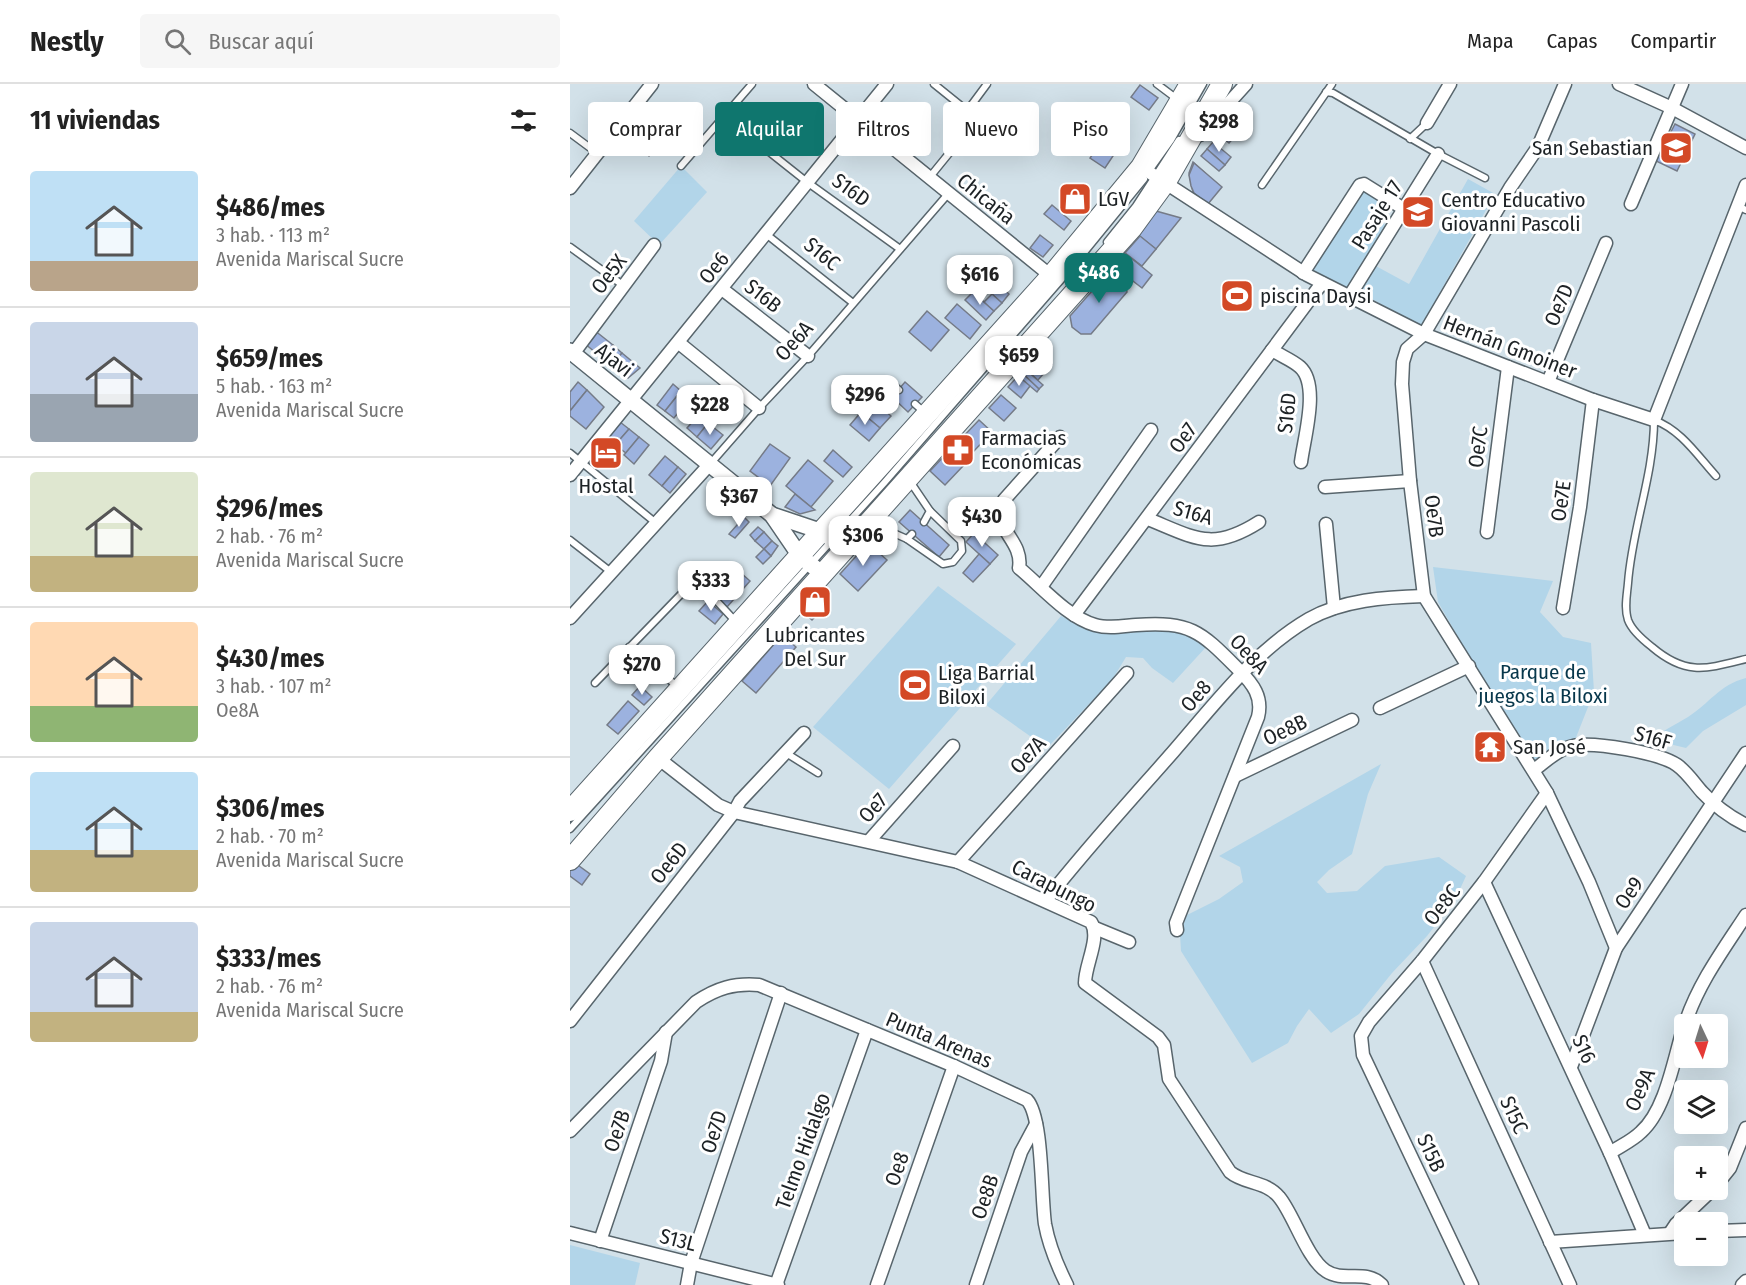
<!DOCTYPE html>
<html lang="es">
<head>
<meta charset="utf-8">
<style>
  :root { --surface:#fff; --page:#f6f6f6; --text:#222; --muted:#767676; --line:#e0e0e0; --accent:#0f766e }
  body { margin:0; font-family:"Fira Sans Condensed",sans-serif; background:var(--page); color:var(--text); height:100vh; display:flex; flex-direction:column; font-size:22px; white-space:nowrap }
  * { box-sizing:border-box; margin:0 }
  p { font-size:20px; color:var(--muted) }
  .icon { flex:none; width:33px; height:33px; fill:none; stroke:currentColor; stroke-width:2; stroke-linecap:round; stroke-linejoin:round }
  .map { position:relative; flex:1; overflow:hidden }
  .side { display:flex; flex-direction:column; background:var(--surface); width:570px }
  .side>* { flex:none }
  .hud { position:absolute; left:18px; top:18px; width:570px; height:54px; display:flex; gap:12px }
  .needle { width:39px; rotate:176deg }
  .fabs { position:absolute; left:1104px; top:930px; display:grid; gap:12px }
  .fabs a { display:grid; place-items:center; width:54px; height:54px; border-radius:6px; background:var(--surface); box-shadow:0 6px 24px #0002; font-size:30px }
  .price { position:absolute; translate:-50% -51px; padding:0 14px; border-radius:12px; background:#fff; color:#222; font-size:20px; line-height:39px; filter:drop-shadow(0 2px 3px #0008) }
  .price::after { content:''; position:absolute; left:50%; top:36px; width:18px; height:14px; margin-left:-9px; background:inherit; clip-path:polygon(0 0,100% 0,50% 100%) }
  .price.active { background:var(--accent); color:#fff }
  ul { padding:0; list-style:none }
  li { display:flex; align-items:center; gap:18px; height:150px; padding:0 30px }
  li+li { border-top:2px solid var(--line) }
  li span { display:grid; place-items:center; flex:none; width:168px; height:120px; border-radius:6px; color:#555 }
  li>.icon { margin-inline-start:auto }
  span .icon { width:72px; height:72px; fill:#fffc; stroke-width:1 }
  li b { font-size:26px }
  h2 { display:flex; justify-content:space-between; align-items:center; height:72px; padding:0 30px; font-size:26px }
  .pill { padding:0 21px; border-radius:6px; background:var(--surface); box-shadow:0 6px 24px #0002; font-size:21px; line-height:54px }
  .pill.active { background:var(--accent); color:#fff }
  header { display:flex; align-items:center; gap:36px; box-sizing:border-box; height:84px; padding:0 30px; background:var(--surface); border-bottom:2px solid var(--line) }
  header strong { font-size:28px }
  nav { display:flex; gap:33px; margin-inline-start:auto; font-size:21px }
  .search { width:420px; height:54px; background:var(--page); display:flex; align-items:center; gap:15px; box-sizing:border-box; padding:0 21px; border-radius:6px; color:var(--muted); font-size:22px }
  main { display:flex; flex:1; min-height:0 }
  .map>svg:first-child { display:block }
</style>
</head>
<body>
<header>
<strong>Nestly</strong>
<div class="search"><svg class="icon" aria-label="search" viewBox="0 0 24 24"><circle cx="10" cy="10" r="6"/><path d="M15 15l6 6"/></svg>Buscar aquí</div>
<nav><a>Mapa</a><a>Capas</a><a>Compartir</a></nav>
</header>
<main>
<section class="side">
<h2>11 viviendas<svg class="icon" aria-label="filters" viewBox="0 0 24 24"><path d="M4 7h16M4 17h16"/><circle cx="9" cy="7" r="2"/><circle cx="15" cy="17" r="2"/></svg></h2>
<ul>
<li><span style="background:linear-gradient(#bfe0f5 75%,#b9a48a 0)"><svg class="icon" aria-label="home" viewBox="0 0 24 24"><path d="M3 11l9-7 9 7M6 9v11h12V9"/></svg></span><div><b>$486/mes</b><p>3 hab. · 113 m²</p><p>Avenida Mariscal Sucre</p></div></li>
<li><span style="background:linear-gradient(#c9d6e8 60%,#9aa5b1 0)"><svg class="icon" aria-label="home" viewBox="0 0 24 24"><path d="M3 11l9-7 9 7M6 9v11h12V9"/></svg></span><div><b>$659/mes</b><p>5 hab. · 163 m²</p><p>Avenida Mariscal Sucre</p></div></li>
<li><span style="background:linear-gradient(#dfe7d0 70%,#c2b280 0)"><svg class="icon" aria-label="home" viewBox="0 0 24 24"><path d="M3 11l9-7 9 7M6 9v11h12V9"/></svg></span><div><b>$296/mes</b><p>2 hab. · 76 m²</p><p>Avenida Mariscal Sucre</p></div></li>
<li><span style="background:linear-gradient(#ffd9b3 70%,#8fb573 0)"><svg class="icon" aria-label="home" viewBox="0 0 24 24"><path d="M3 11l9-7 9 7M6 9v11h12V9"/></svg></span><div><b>$430/mes</b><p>3 hab. · 107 m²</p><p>Oe8A</p></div></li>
<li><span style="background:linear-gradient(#bfe0f5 65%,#c2b280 0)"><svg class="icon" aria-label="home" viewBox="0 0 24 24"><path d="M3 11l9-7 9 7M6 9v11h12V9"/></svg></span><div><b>$306/mes</b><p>2 hab. · 70 m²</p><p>Avenida Mariscal Sucre</p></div></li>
<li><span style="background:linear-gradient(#c9d6e8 75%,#c2b280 0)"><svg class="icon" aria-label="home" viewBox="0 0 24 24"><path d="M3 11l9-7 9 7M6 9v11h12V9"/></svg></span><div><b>$333/mes</b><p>2 hab. · 76 m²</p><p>Avenida Mariscal Sucre</p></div></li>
</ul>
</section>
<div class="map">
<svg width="1176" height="1201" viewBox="0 0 1176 1201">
  <rect width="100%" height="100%" fill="#d2e1e9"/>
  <g fill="#b2d5e9">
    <polygon points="111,82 137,108 89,161 64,137"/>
    <polygon points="898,95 925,110 851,242 789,208 804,181 839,200"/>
    <polygon points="792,101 816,116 805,134 818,143 778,207 740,184"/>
    <polygon points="863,483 983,497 970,528 993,553 1021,559 1024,608 1003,661 964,686 868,518"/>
    <polygon points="368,502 446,560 319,705 243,643"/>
    <polygon points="491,532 518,545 532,548 599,545 619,549 637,562 603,599 582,584 573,574 556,573 542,596 477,664 416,621"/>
    <path d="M1176 594V621L1133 647 1116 664 1083 656C1094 645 1105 641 1118 633 1140 619 1149 601 1176 594Z"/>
    <polygon points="811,680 798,710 782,770 759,786 747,798 757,809 787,807 815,782 869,773 896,792 885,816 857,852 822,889 789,930 761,949 739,925 727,942 718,959 682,979 611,867 610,850 617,831 649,815 673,798 670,783 649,772"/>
    <polygon points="0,1161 70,1179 65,1201 0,1201"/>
  </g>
  <g fill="#9cb2df" stroke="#757b87" stroke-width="1.5">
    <polygon points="570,1 588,14 579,26 561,13"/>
    <polygon points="659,34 672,44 666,51 654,41"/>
    <polygon points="1105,40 1125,50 1107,87 1086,77"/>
    <polygon points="654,41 666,51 659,59 647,49"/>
    <polygon points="66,44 88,63 79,72 58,53"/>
    <polygon points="534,54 549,63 535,84 520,74"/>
    <polygon points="643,58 661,73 655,81 637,65"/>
    <polygon points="637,65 655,81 649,87 631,72"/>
    <polygon points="623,78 635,89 627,98 630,101 623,108 619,89"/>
    <polygon points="624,79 652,103 638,120 624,109 621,102 619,91"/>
    <polygon points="503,102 519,116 508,128 492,114"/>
    <polygon points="482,121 501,137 494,146 474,130"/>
    <polygon points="586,127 611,134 586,165 564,148"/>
    <polygon points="470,151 483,161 473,173 460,164"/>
    <polygon points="570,152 586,165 572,182 555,169"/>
    <polygon points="555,169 582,191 572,204 550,187 549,177"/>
    <polygon points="537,190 545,190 555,197 557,208 521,250 511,250 502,243 500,232"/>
    <polygon points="422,195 439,210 432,219 414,203"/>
    <polygon points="403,208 424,227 416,236 395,216"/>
    <polygon points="422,210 432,219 424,227 414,218"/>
    <polygon points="387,220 411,241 400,255 375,234"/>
    <polygon points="357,227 379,246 361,267 339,248"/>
    <polygon points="24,246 43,261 32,274 14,259"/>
    <polygon points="43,261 52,269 41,282 32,274"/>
    <polygon points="52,269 70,284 58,294 41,282"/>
    <polygon points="468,269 482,280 468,296 454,284"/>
    <polygon points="454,284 473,301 469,305 451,288"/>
    <polygon points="451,288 469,305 467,308 448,292"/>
    <polygon points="448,292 460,302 451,314 438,303"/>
    <polygon points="8,298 17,306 0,327 0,308"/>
    <polygon points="335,298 352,313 338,328 322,313"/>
    <polygon points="103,300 111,307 95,327 87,321"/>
    <polygon points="17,306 34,323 16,345 0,332 0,327"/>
    <polygon points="111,307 120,314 104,334 95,327"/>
    <polygon points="431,311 446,324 434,337 419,324"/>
    <polygon points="302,316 321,332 310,344 291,328"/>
    <polygon points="133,326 142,335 127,353 117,344"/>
    <polygon points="291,328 310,344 299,357 280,341"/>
    <polygon points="409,336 422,348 403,368 390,356"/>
    <polygon points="50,338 59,345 42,365 34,358"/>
    <polygon points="138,339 153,351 141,365 127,353"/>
    <polygon points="59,345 69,353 56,369 45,361"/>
    <polygon points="69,353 79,361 64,380 54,371"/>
    <polygon points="390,356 398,363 385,375 378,368"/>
    <polygon points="34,358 47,369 38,380 25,369"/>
    <polygon points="200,360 220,374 200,402 180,387"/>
    <polygon points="263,366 282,383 273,393 254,377"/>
    <polygon points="378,368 393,382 375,401 360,387"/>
    <polygon points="95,372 108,383 92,402 79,391"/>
    <polygon points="238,376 263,397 241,423 216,402"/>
    <polygon points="108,383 116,390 100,409 92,402"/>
    <polygon points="225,410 241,423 245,426 230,430 215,423"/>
    <polygon points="340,426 379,461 369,473 329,438"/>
    <polygon points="174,433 179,438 165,454 159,450"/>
    <polygon points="188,443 194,448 185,457 180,451"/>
    <polygon points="194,448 202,457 194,465 185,457"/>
    <polygon points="404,449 428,471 420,480 396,458"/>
    <polygon points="202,457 208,462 201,472 194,465"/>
    <polygon points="298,459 317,476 288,507 270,490"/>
    <polygon points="194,465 201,472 193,480 186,473"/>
    <polygon points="409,470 420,480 403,498 393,489"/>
    <polygon points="163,482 180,497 157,523 139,507"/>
    <polygon points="249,509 259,518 242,536 232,527"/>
    <polygon points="138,517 153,530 145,540 129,527"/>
    <polygon points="212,551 226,563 186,609 172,597"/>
    <polygon points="70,602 82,613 74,621 62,611"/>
    <polygon points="58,617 69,627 48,650 37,641"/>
    <polygon points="5,779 20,790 12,801 0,792 0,785"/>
  </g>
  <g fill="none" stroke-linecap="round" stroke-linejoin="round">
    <defs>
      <g id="service">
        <polyline points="364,0 441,62"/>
        <polyline points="587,0 607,15"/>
        <polyline points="756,8 763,9 868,70 915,94"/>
        <polyline points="397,27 417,0"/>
        <polyline points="154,32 237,98 330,165"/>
        <polyline points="0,49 27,69"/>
        <polyline points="840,55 857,39"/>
        <polyline points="111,82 182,0"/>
        <polyline points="581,84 601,56 633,0"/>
        <polyline points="359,94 407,35"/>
        <polyline points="692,101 762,0"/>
        <polyline points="1168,122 1176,126"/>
        <polyline points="196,150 283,219"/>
        <polyline points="537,158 566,122 609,56"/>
        <polyline points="0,163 54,202"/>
        <polyline points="320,298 329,306"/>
        <polyline points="345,320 354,328"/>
        <polyline points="0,369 86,439"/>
        <polyline points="141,379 189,324 238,272 378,110"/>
        <path d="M1146 392C1127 371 1111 346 1084 336 1084 391 1062 444 1058 499 1057 511 1054 524 1058 536 1062 547 1073 556 1082 563 1116 592 1136 585 1176 575"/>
        <polyline points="339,396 360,427 354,438"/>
        <polyline points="301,439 337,455 342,450"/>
        <polyline points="337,455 373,480 383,478 392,467 391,457 360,427"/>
        <polyline points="0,456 41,488"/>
        <polyline points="129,498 167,539"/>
        <polyline points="59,563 107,602"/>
        <polyline points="25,599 117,504"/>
        <polyline points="216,669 248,689"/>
        <polyline points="0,745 314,399 503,182 574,95"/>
      </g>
      <g id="minor">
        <polyline points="244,0 481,192"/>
        <polyline points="995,0 968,63 940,104 854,250 837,265 833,278 832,300 840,397 854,512 977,709 1019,798 1046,864"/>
        <polyline points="1049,0 1102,24 1176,64"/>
        <polyline points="857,39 880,0"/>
        <polyline points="630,51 676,0"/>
        <polyline points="571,83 737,191 854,250 1023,316 1084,336 1176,101"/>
        <polyline points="0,104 82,0"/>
        <polyline points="1061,120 1112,0"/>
        <polyline points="733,189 790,101 794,100 834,125"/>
        <polyline points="152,205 238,272"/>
        <polyline points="779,213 868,70"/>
        <polyline points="109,259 189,324"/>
        <path d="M702 266C711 272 722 276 730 283 750 301 734 354 731 378"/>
        <polyline points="3,270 84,161"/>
        <polyline points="978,298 1036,159"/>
        <path d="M490 353 434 416C418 443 454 455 449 484 472 503 497 533 525 541 539 545 553 542 566 541 622 537 631 548 669 586 683 600 693 613 688 633L606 839 607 846"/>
        <polyline points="0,391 317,0"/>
        <polyline points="755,403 840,397"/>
        <path d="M578 435C625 454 642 468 689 438"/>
        <polyline points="756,440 764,524"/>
        <polyline points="917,448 938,283"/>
        <polyline points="471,503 581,346"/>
        <polyline points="993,524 1010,423 1023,316"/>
        <polyline points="504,531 752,199"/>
        <polyline points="0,534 139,381"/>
        <polyline points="810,624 899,582"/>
        <path d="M88 674 148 721 164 728 388 778 521 838C531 854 515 880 515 899L588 953 594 961 599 995 660 1088C674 1100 696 1097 709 1113 723 1129 737 1175 756 1187 774 1199 795 1184 812 1201"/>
        <path d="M964 686C976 677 988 665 1003 662 1023 657 1090 669 1107 681 1117 688 1124 699 1132 708 1144 721 1160 733 1176 741"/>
        <polyline points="665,692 782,636"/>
        <polyline points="299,757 383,662"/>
        <polyline points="388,778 557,589"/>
        <polyline points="914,798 1040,1069 1075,1151"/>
        <path d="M476 816C516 765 560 717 603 668 644 621 684 567 739 535 773 516 815 513 854 512"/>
        <polyline points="525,844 559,858"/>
        <polyline points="852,877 1000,1201"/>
        <polyline points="0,937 164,728 170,717 234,649"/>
        <path d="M1115 940C1128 900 1153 866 1176 831"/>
        <polyline points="1001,983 1046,864 1176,669"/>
        <path d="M0 1047 126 918C147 904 164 899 189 901L384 982 457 1016C473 1033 471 1113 475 1140 479 1162 487 1181 497 1201"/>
        <path d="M1040 1069C1050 1062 1062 1057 1071 1048 1096 1026 1104 974 1114 942"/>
        <polyline points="1148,1099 1160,1084 1176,1044"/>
        <polyline points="1148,1147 1176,1146"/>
        <polyline points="0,1149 208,1201"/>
        <polyline points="1100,1149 1106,1140 1142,1106"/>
        <polyline points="30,1157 91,977 96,948"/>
        <polyline points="980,1158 1114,1149"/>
        <polyline points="117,1201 121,1179 211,909"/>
        <polyline points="206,1201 297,946"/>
        <polyline points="307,1201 384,982"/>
        <polyline points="406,1201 451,1068 466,1040"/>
        <polyline points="902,1201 793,971 791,952 799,938 852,877 914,798 977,709"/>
        <polyline points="1172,1201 1176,1197"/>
      </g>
      <g id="tertiary">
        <polyline points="0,267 202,431 230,472 254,491"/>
        <polyline points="202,431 253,448 275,467"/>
      </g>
      <g id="primary">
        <polyline points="0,727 481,192 571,83 620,0"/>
        <polyline points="0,776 88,674 562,144 597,96 652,0"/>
      </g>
    </defs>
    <use href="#service" stroke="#58656c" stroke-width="9"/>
    <use href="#minor" stroke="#58656c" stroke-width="15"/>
    <use href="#tertiary" stroke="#58656c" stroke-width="18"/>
    <use href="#primary" stroke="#58656c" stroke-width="22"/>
    <use href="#service" stroke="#fff" stroke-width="6"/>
    <use href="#minor" stroke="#fff" stroke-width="12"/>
    <use href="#tertiary" stroke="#fff" stroke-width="15"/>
    <use href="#primary" stroke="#fff" stroke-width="20"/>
  </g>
  <defs>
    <symbol id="school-square" viewBox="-11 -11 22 22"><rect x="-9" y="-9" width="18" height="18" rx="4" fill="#d34926" stroke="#fff"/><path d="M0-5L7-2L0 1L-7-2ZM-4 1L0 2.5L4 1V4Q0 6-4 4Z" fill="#fff"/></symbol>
    <symbol id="shop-square" viewBox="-11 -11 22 22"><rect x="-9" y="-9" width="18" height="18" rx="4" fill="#d34926" stroke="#fff"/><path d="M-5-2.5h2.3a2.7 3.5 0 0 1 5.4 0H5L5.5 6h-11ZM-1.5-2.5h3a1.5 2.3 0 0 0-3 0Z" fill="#fff"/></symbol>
    <symbol id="stadium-square" viewBox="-11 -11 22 22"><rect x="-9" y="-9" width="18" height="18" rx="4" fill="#d34926" stroke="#fff"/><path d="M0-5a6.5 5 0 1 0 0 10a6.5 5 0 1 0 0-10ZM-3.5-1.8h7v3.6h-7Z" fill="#fff"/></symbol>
    <symbol id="pharmacy-square" viewBox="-11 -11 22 22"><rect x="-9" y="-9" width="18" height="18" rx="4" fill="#d34926" stroke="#fff"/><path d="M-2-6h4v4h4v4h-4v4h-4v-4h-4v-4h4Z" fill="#fff"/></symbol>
    <symbol id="hotel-square" viewBox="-11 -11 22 22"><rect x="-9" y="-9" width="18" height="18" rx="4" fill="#d34926" stroke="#fff"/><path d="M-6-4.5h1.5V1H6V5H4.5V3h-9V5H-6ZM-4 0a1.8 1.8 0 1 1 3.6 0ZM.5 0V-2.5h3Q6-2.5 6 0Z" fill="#fff"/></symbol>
    <symbol id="temple-square" viewBox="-11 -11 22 22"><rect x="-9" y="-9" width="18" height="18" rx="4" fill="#d34926" stroke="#fff"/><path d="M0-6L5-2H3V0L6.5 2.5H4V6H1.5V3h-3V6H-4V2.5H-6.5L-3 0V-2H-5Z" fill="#fff"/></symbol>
  </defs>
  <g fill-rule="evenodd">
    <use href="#school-square" x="1087" y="45" width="38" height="38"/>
    <use href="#shop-square" x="486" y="96" width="38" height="38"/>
    <use href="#school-square" x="829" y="109" width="38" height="38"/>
    <use href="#stadium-square" x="648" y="193" width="38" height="38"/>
    <use href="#pharmacy-square" x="369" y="347" width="38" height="38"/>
    <use href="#hotel-square" x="17" y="350" width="38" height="38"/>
    <use href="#shop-square" x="226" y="499" width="38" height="38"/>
    <use href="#stadium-square" x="326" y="582" width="38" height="38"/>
    <use href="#temple-square" x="901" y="644" width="38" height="38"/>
  </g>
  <g text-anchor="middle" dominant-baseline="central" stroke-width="6" stroke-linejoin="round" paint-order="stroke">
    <g font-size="21" fill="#1d2225" stroke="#fff" text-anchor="start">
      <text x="1083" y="64" text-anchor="end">San Sebastian</text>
      <text x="528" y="115">LGV</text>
      <text x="871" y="116">Centro Educativo<tspan x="871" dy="24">Giovanni Pascoli</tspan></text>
      <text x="690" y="212">piscina Daysi</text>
      <text x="411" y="354">Farmacias<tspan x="411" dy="24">Económicas</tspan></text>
      <text x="36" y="402" text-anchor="middle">Hostal</text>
      <text x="245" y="551" text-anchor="middle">Lubricantes<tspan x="245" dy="24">Del Sur</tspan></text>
      <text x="368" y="589">Liga Barrial<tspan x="368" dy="24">Biloxi</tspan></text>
      <text x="943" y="663">San José</text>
    </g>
    <g font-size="21" fill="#1d2225" stroke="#fff">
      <text transform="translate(281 106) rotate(36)">S16D</text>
      <text transform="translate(416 115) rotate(39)">Chicaña</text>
      <text transform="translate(807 131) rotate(-58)">Pasaje 17</text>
      <text transform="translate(252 170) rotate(39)">S16C</text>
      <text transform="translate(144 184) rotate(-51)">Oe6</text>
      <text transform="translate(39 190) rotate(-53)">Oe5X</text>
      <text transform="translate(193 212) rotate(38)">S16B</text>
      <text transform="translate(989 221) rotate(-67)">Oe7D</text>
      <text transform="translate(224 257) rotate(-48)">Oe6A</text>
      <text transform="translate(940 263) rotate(21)">Hernán Gmoiner</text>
      <text transform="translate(44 276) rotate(38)">Ajavi</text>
      <text transform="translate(717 329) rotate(-84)">S16D</text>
      <text transform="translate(613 354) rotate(-54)">Oe7</text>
      <text transform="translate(908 363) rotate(-83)">Oe7C</text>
      <text transform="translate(991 417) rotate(-82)">Oe7E</text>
      <text transform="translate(623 429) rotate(16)">S16A</text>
      <text transform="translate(864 432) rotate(83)">Oe7B</text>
      <text transform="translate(679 570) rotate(47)">Oe8A</text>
      <text transform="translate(626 612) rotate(-49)">Oe8</text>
      <text transform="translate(715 646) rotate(-25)">Oe8B</text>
      <text transform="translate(1083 654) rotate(16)">S16F</text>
      <text transform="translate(458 671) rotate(-48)">Oe7A</text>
      <text transform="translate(303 724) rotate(-49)">Oe7</text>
      <text transform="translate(99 779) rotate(-52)">Oe6D</text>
      <text transform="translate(484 802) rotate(27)">Carapungo</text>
      <text transform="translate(1059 809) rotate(-56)">Oe9</text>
      <text transform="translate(872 821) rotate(-52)">Oe8C</text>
      <text transform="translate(369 956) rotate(23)">Punta Arenas</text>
      <text transform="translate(1014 965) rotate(65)">S16</text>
      <text transform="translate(1070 1006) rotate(-66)">Oe9A</text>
      <text transform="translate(944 1031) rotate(65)">S15C</text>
      <text transform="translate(47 1047) rotate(-71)">Oe7B</text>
      <text transform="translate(144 1048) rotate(-72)">Oe7D</text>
      <text transform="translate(233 1067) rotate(-70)">Telmo Hidalgo</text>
      <text transform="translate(861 1069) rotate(65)">S15B</text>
      <text transform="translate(327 1085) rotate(-71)">Oe8</text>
      <text transform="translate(415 1113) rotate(-71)">Oe8B</text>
      <text transform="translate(108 1156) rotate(14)">S13L</text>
    </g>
    <g font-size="21" fill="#07374b" stroke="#fff">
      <text x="973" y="588">Parque de<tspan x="973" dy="24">juegos la Biloxi</tspan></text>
    </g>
  </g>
</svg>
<div class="fabs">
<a><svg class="needle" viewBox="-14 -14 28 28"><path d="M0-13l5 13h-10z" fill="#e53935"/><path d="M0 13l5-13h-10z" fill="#767676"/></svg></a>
<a><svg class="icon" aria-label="layers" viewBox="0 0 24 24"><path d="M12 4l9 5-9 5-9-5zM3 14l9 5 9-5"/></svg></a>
<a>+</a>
<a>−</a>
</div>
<b class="price" style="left:649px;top:69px">$298</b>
<b class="price active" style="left:529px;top:220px">$486</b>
<b class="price" style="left:410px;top:222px">$616</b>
<b class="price" style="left:449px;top:303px">$659</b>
<b class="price" style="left:295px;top:342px">$296</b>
<b class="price" style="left:140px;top:352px">$228</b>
<b class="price" style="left:169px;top:444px">$367</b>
<b class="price" style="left:412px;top:464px">$430</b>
<b class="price" style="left:293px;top:483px">$306</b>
<b class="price" style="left:141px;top:528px">$333</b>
<b class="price" style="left:72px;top:612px">$270</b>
<div class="hud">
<a class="pill">Comprar</a>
<a class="pill active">Alquilar</a>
<a class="pill">Filtros</a>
<a class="pill">Nuevo</a>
<a class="pill">Piso</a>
</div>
</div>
</main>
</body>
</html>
